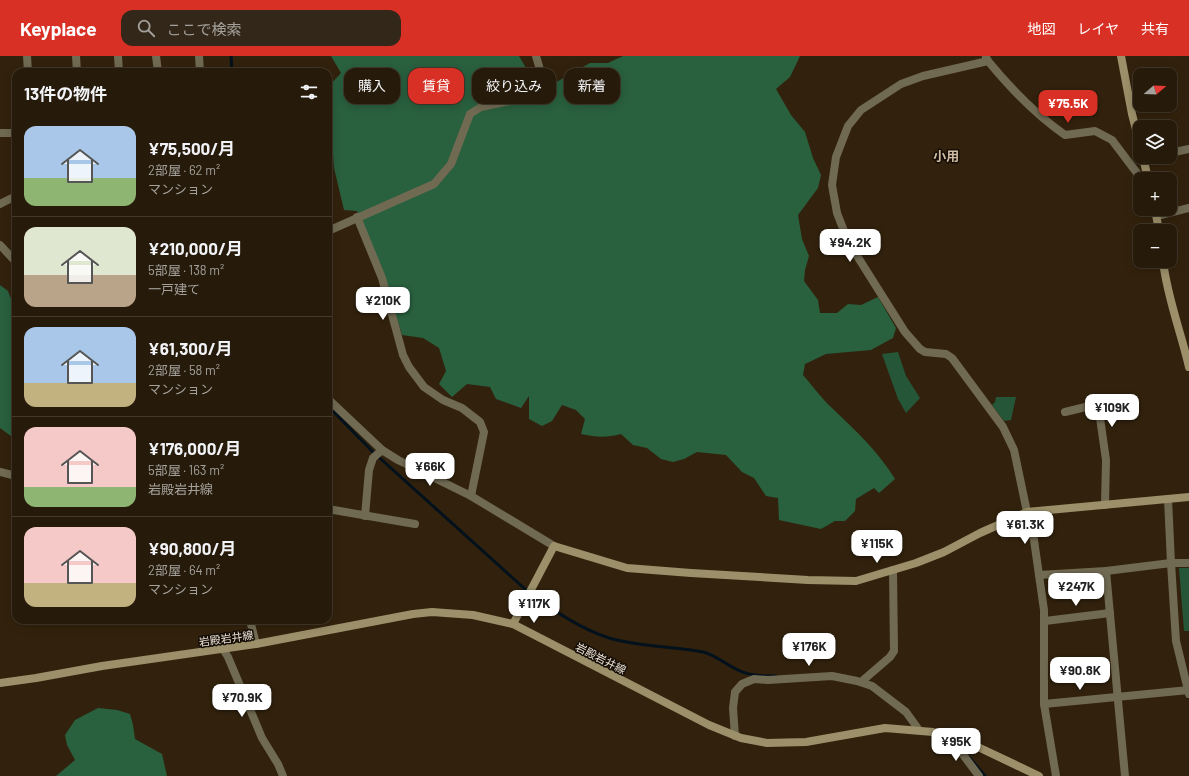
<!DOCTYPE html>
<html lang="ja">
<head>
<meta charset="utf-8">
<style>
  :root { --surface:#261a0a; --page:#322718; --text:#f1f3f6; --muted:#a4a19c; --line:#42382b; --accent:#d93025 }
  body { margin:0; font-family:Barlow,"Noto Sans JP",sans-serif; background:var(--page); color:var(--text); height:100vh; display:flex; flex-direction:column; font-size:15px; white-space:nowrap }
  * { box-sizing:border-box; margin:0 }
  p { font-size:13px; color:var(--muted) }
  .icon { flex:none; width:22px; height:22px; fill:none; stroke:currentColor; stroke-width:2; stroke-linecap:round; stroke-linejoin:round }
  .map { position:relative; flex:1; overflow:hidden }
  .details { position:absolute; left:12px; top:12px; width:320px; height:556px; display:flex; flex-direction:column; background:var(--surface); border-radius:12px; box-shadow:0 2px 10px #0003,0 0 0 1px var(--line) }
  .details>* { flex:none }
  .top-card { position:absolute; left:344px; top:12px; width:380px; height:36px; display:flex; gap:8px }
  .needle { width:26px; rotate:71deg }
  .tools { position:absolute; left:1133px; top:12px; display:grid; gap:8px }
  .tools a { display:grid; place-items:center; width:44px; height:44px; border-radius:8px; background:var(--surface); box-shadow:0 2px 10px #0003,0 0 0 1px var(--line); font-size:20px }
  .price { position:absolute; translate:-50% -34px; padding:0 9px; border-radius:8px; background:#fff; color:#222; font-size:13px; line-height:26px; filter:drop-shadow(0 1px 2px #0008) }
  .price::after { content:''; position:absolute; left:50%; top:24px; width:12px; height:9px; margin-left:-6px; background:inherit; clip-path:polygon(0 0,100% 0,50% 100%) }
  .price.selected { background:var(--accent); color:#fff }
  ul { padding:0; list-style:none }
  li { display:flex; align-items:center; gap:12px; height:100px; padding:0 12px }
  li+li { border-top:1px solid var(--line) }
  li span { display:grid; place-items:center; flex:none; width:112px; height:80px; border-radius:12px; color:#555 }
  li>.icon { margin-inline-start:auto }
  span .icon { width:48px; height:48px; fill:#fffc; stroke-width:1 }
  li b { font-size:17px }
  h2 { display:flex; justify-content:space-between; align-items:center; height:48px; padding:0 12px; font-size:17px }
  .chip { padding:0 14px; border-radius:12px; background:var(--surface); box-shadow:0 2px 10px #0003,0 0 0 1px var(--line); font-size:14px; line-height:36px }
  .chip.selected { background:var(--accent); color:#fff }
  header { display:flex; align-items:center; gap:24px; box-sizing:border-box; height:56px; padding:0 20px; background:var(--accent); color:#fff }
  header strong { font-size:19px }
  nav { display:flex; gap:22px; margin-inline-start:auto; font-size:14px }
  .search { width:280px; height:36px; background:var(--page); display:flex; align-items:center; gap:10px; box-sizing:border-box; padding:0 14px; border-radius:12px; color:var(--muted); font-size:15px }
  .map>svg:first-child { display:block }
</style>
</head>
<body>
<header>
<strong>Keyplace</strong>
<div class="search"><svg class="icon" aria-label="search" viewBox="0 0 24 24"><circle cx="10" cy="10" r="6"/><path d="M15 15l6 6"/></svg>ここで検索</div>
<nav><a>地図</a><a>レイヤ</a><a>共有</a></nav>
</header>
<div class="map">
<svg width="1189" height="720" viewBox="0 0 1189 720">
  <rect width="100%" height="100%" fill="#32220d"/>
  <g fill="#255638">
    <polygon points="898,296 906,320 920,342 906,357 898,343 882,298"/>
    <polygon points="996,341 1016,341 1011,364 1004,365 992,349 995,346"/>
    <polygon points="1179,512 1189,512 1189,575 1184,575"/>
  </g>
  <g fill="#29603e">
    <path d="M331 0H519L533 24 543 35 553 28 590 7H608L623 0H800L790 21 776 33 791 59 805 76 813 102 821 119 818 132 798 159 802 183 809 200 805 214 804 225 818 244 820 257H837L848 248 861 249 878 241 896 272 893 282 871 294 826 298 805 308 803 319C813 330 821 342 832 352 855 374 878 395 895 423L879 437 874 432 856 443 855 455 845 465H835L821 473 779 464 778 442 766 440 754 422 742 416 726 399 697 396 684 403 673 406 661 403 647 392 633 389 621 378C606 382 596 381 581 378L585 363 576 354 562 349 552 365 542 370 529 363V340L521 352 496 343 490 331 467 328 452 341 439 328 446 315 439 292 423 282 402 279 397 262 357 155 344 154 334 112 333 98 328 70V31L341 17Z"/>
    <polygon points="0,229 8,235 16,256 15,383 0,372"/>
    <polygon points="98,652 117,654 130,658 133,669 135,683 162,698 167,720 56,720 75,704 67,689 65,679 75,664"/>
  </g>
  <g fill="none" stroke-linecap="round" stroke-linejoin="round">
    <g stroke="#03111c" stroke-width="3">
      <polyline points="231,0 232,16"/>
      <path d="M328 350 372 395 525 533C548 551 581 573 609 582 639 591 672 590 703 596 716 599 726 609 738 614 750 620 763 620 776 620"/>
      <polyline points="969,701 985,720"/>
    </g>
    <g stroke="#716a52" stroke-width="8">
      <polyline points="27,0 28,16"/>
      <polyline points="76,0 77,16"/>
      <polyline points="118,0 119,16"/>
      <polyline points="156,0 158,16"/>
      <polyline points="199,0 200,16"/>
      <path d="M986 1 988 5C1011 33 1035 58 1065 79L1095 75 1112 84 1140 121 1143 123"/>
      <polyline points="988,5 923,20 901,28 861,54 848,70 836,101 832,129 837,157 844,175 854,195 905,276 920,293 925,296 946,298 952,302 1003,371 1014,394 1027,456"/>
      <polyline points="0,77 16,77"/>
      <polyline points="1170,97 1189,93"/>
      <polyline points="0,148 16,140"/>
      <polyline points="1157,160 1189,152"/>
      <polyline points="357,161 382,222 403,299 409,311 424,331 443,344 462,352 480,366 484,376 471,440"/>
      <polyline points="328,175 434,128 451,108 470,58 481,51 510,45 544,27 536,0"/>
      <polyline points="0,189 16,206"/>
      <polyline points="328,343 382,394 398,404 471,440 554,490"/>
      <polyline points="1065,356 1098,348 1106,404 1105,449"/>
      <polyline points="0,416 16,420"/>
      <polyline points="1168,443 1171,507 1176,585 1189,638"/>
      <polyline points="328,453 415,468"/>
      <polyline points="1030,456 1044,554 1044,648 1056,720"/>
      <polyline points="365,460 369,414 373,402 382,394"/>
      <polyline points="1106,515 1125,720"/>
      <polyline points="1039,519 1106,515 1171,507 1189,507"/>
      <polyline points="250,564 256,588"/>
      <polyline points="1045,565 1110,557"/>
      <polyline points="223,593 228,601 262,682 278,708 283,720"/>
      <polyline points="861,626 890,601 894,595 893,514"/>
      <polyline points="1044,648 1189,634"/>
      <polyline points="735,680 733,652 735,636 742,628 754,623 768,624 832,620 857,625 872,630 906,656 919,674"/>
      <polyline points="949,680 979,720"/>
    </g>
    <g stroke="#9c906a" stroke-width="8">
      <polyline points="1121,0 1132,58 1140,89"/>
      <polyline points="1143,101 1148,123"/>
      <polyline points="1155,153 1159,175"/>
      <path d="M1163 205C1167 241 1181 276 1189 311"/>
      <polyline points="513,568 554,490 627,512 691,517 808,524 856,525 916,507 944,496 980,477 1027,456 1189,441"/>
      <polyline points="0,627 36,622 102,610 256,588 413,558 432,556 473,559 513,568 709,669 741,682 767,687 806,686 885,672 933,676 978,691 1039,720"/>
    </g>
  </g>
  <g text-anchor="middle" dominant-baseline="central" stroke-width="3" stroke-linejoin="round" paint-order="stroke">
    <g font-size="11" fill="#ede2d6" stroke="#140d05">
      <text transform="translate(226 582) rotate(-8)">岩殿岩井線</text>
      <text transform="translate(601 602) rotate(27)">岩殿岩井線</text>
    </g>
    <g font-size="13" font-weight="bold" fill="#d1bca3" stroke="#140d05">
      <text x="946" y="100">小用</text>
    </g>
  </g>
</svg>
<div class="tools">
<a><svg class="needle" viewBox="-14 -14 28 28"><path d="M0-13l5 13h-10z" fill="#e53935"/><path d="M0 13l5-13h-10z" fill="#a4a19c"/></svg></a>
<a><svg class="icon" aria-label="layers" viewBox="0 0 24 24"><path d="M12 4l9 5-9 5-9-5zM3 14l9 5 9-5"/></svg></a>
<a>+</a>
<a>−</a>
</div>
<b class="price selected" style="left:1068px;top:68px">¥75.5K</b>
<b class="price" style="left:850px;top:207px">¥94.2K</b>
<b class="price" style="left:383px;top:265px">¥210K</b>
<b class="price" style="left:1112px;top:372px">¥109K</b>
<b class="price" style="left:430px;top:431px">¥66K</b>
<b class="price" style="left:1025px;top:489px">¥61.3K</b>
<b class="price" style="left:877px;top:508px">¥115K</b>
<b class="price" style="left:1076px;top:551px">¥247K</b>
<b class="price" style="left:534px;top:568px">¥117K</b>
<b class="price" style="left:809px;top:611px">¥176K</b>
<b class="price" style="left:1080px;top:635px">¥90.8K</b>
<b class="price" style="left:242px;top:662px">¥70.9K</b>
<b class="price" style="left:956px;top:706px">¥95K</b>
<div class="top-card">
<a class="chip">購入</a>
<a class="chip selected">賃貸</a>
<a class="chip">絞り込み</a>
<a class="chip">新着</a>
</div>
<section class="details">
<h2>13件の物件<svg class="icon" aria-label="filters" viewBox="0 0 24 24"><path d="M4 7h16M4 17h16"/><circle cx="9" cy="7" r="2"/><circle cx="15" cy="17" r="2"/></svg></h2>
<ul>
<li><span style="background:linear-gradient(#a9c7e8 65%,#8fb573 0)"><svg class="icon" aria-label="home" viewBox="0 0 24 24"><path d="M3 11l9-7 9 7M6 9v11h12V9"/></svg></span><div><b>¥75,500/月</b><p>2部屋 · 62 m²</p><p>マンション</p></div></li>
<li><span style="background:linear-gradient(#dfe7d0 60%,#b9a48a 0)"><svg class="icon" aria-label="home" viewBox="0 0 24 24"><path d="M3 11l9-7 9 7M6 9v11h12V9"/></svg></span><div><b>¥210,000/月</b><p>5部屋 · 138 m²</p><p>一戸建て</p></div></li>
<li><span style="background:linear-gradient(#a9c7e8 70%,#c2b280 0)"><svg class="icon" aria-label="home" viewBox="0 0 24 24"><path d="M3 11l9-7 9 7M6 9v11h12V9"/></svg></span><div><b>¥61,300/月</b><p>2部屋 · 58 m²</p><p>マンション</p></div></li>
<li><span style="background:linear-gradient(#f6c9c9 75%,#8fb573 0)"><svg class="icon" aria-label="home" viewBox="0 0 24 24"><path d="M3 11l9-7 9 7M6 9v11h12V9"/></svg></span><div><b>¥176,000/月</b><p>5部屋 · 163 m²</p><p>岩殿岩井線</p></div></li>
<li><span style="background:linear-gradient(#f6c9c9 70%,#c2b280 0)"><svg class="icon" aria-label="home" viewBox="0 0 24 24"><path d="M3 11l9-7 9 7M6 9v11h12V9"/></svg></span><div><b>¥90,800/月</b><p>2部屋 · 64 m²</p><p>マンション</p></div></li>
</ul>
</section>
</div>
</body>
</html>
